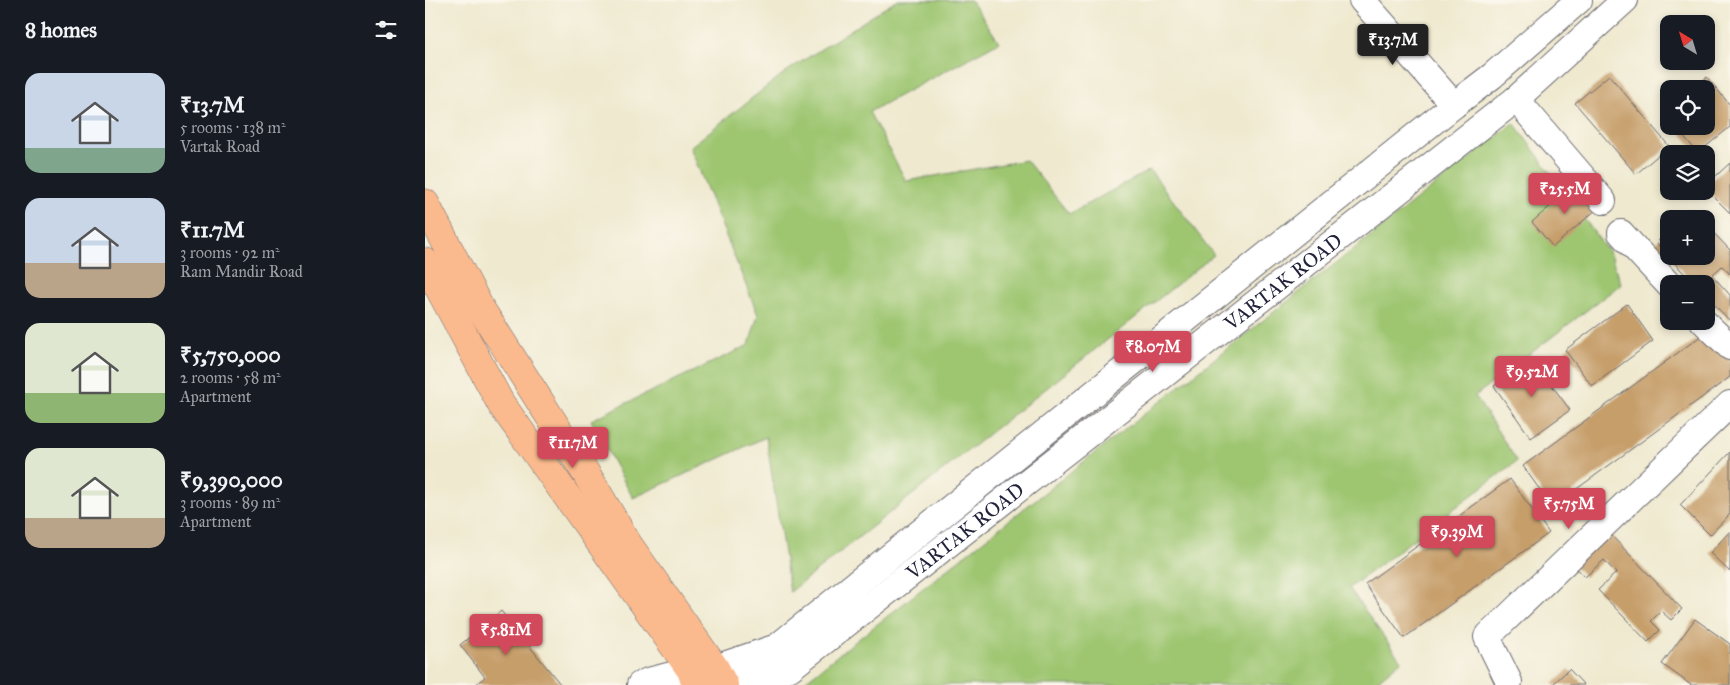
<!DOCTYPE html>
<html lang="en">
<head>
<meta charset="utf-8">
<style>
  :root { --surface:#171b24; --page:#242831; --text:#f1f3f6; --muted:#9ea1a6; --accent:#d1495b }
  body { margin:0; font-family:"IM FELL Great Primer",serif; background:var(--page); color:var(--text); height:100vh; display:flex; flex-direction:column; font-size:19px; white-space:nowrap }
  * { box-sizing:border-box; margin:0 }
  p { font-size:16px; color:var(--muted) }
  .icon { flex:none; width:28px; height:28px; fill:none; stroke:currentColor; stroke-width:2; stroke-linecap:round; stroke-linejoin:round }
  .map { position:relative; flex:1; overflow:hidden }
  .drawer { display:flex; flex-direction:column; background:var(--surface); width:425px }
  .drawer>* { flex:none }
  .needle { width:32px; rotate:322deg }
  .fabs { position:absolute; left:1235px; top:15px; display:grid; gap:10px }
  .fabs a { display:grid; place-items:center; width:55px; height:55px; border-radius:10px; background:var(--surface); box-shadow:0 2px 8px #0003; font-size:25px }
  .price { position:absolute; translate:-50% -42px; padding:0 11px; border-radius:5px; background:var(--accent); color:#fff; font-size:16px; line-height:32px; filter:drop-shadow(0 1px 2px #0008) }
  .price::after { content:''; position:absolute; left:50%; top:30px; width:15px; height:11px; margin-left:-8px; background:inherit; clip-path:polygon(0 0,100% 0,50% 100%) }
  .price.active { background:#222; color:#fff }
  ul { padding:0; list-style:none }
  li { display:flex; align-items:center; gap:15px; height:125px; padding:0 25px }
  li span { display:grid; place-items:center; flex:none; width:140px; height:100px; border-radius:15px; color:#555 }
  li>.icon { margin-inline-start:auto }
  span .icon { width:60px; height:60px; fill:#fffc; stroke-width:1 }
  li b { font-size:21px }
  h2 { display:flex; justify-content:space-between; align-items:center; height:60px; padding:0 25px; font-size:21px }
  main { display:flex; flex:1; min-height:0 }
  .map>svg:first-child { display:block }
</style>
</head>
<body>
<main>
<section class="drawer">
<h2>8 homes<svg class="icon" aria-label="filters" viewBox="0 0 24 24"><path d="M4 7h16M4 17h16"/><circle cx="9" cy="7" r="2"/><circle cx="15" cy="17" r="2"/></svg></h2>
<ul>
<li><span style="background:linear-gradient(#c9d6e8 75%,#7fa58c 0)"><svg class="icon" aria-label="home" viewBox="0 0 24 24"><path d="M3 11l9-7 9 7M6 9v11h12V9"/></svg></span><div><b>₹13.7M</b><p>5 rooms · 138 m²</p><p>Vartak Road</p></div></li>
<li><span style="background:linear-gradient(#c9d6e8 65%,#b9a48a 0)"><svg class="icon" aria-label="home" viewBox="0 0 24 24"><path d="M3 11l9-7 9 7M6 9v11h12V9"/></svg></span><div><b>₹11.7M</b><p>3 rooms · 92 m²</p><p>Ram Mandir Road</p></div></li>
<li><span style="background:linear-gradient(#dfe7d0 70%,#8fb573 0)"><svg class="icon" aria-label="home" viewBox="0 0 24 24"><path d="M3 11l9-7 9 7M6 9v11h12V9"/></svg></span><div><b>₹5,750,000</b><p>2 rooms · 58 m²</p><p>Apartment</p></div></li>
<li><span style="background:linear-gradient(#dfe7d0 70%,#b9a48a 0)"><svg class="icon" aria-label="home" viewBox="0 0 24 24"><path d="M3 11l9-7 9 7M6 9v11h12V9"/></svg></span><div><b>₹9,390,000</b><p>3 rooms · 89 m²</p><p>Apartment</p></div></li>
</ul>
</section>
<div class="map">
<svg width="1305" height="685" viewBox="0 0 1305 685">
  <rect width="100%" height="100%" fill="#fbf7ec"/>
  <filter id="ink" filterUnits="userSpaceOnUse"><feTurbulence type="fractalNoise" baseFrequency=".02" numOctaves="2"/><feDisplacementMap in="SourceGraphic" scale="10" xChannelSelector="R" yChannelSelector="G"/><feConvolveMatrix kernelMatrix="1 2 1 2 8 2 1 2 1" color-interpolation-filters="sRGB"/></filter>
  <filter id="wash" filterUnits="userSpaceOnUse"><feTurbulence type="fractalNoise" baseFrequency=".0096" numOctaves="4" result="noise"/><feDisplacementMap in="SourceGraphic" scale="20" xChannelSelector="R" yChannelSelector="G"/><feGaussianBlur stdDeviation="1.12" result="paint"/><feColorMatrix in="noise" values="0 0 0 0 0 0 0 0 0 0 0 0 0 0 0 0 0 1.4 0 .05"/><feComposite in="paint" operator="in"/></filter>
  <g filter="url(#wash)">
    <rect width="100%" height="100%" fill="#efe9cf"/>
    <g fill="#9ec671" stroke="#607456">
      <polygon points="472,0 546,0 574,42 444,112 481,181 601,160 644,214 725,170 789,255 365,592 341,437 208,498 166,420 324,345 333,315 265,147 359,73"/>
      <polygon points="1089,123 1185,254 1196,284 1050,396 1092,461 924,588 976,661 947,685 375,685"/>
    </g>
    <g id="blocks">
      <g fill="#c69e6b">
        <polygon points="1184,75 1244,146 1211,174 1150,103"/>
        <polygon points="1282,77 1305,105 1305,127 1273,153 1250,126 1281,126 1281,89 1268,89"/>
        <polygon points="1305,163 1305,213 1281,189 1281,185"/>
        <polygon points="1151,184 1173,208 1128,247 1107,222"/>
        <polygon points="1266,209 1275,219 1257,219"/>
        <polygon points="1281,225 1305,250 1305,274 1297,266 1287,275 1305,295 1305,321 1281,296 1281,284 1269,284 1231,243 1244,231 1244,256 1281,256"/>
        <polygon points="1202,304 1228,341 1167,386 1140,350"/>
        <polygon points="1284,330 1305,359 1305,377 1127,507 1098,466"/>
        <polygon points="1107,358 1145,410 1106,438 1069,386"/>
        <polygon points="1305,452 1305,514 1285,535 1255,505"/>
        <polygon points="1085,479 1124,533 979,638 940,584"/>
        <polygon points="1182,531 1257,609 1246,620 1236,611 1226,621 1235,630 1223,642 1173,590 1191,573 1179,560 1160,577 1148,564"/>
        <polygon points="1305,531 1305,572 1285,553"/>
        <polygon points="76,611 136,685 50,685 60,677 35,645"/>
        <polygon points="1270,619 1305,644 1305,685 1266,685 1237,664"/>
        <polygon points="1144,669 1159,685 1127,685"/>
      </g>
    </g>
  </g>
  <g filter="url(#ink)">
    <use href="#blocks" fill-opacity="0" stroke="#6a686f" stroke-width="1"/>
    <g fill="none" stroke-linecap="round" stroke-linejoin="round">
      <defs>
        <g id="minor">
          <polyline points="937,0 1029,105"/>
          <polyline points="1091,99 1178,201"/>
          <polyline points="1196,233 1244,285"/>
          <polyline points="1278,321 1305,347"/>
          <polyline points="215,685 223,681 266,670 290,668 352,647 1029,105 1067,76 1154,0"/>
          <path id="s1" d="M312 685 365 668 1091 99 1200 0"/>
          <polyline points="1083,685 1084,682 1062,637 1305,404"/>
        </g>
        <g id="major">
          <polyline points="0,203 54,306 162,475 203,544 290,668 299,685"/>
          <polyline points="0,262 76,404 266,670 271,685"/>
        </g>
      </defs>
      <use href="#minor" stroke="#6a686f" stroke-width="28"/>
      <use href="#major" stroke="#6a686f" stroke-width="29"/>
      <use href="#minor" stroke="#fff" stroke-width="26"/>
      <use href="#major" stroke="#fbba8d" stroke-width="28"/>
    </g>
  </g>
  <g text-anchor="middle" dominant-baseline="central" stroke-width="4" stroke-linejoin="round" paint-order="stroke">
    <g font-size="20" fill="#22223b" stroke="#fbf7ec">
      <text stroke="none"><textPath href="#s1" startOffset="682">VARTAK ROAD</textPath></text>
      <text stroke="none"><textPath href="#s1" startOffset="278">VARTAK ROAD</textPath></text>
    </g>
  </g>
</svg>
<div class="fabs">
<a><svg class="needle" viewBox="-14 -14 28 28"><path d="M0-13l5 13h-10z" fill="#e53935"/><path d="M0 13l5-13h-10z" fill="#9ea1a6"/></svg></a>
<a><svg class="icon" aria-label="locate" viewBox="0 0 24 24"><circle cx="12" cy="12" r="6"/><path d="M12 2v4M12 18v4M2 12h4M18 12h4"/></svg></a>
<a><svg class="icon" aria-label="layers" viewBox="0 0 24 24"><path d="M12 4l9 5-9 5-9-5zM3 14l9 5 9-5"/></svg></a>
<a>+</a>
<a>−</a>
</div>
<b class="price active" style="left:968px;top:66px">₹13.7M</b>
<b class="price" style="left:1140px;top:215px">₹25.5M</b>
<b class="price" style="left:728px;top:373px">₹8.07M</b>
<b class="price" style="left:1107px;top:398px">₹9.52M</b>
<b class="price" style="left:148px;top:469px">₹11.7M</b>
<b class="price" style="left:1144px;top:530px">₹5.75M</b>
<b class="price" style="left:1032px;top:558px">₹9.39M</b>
<b class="price" style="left:81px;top:656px">₹5.81M</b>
</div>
</main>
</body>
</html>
